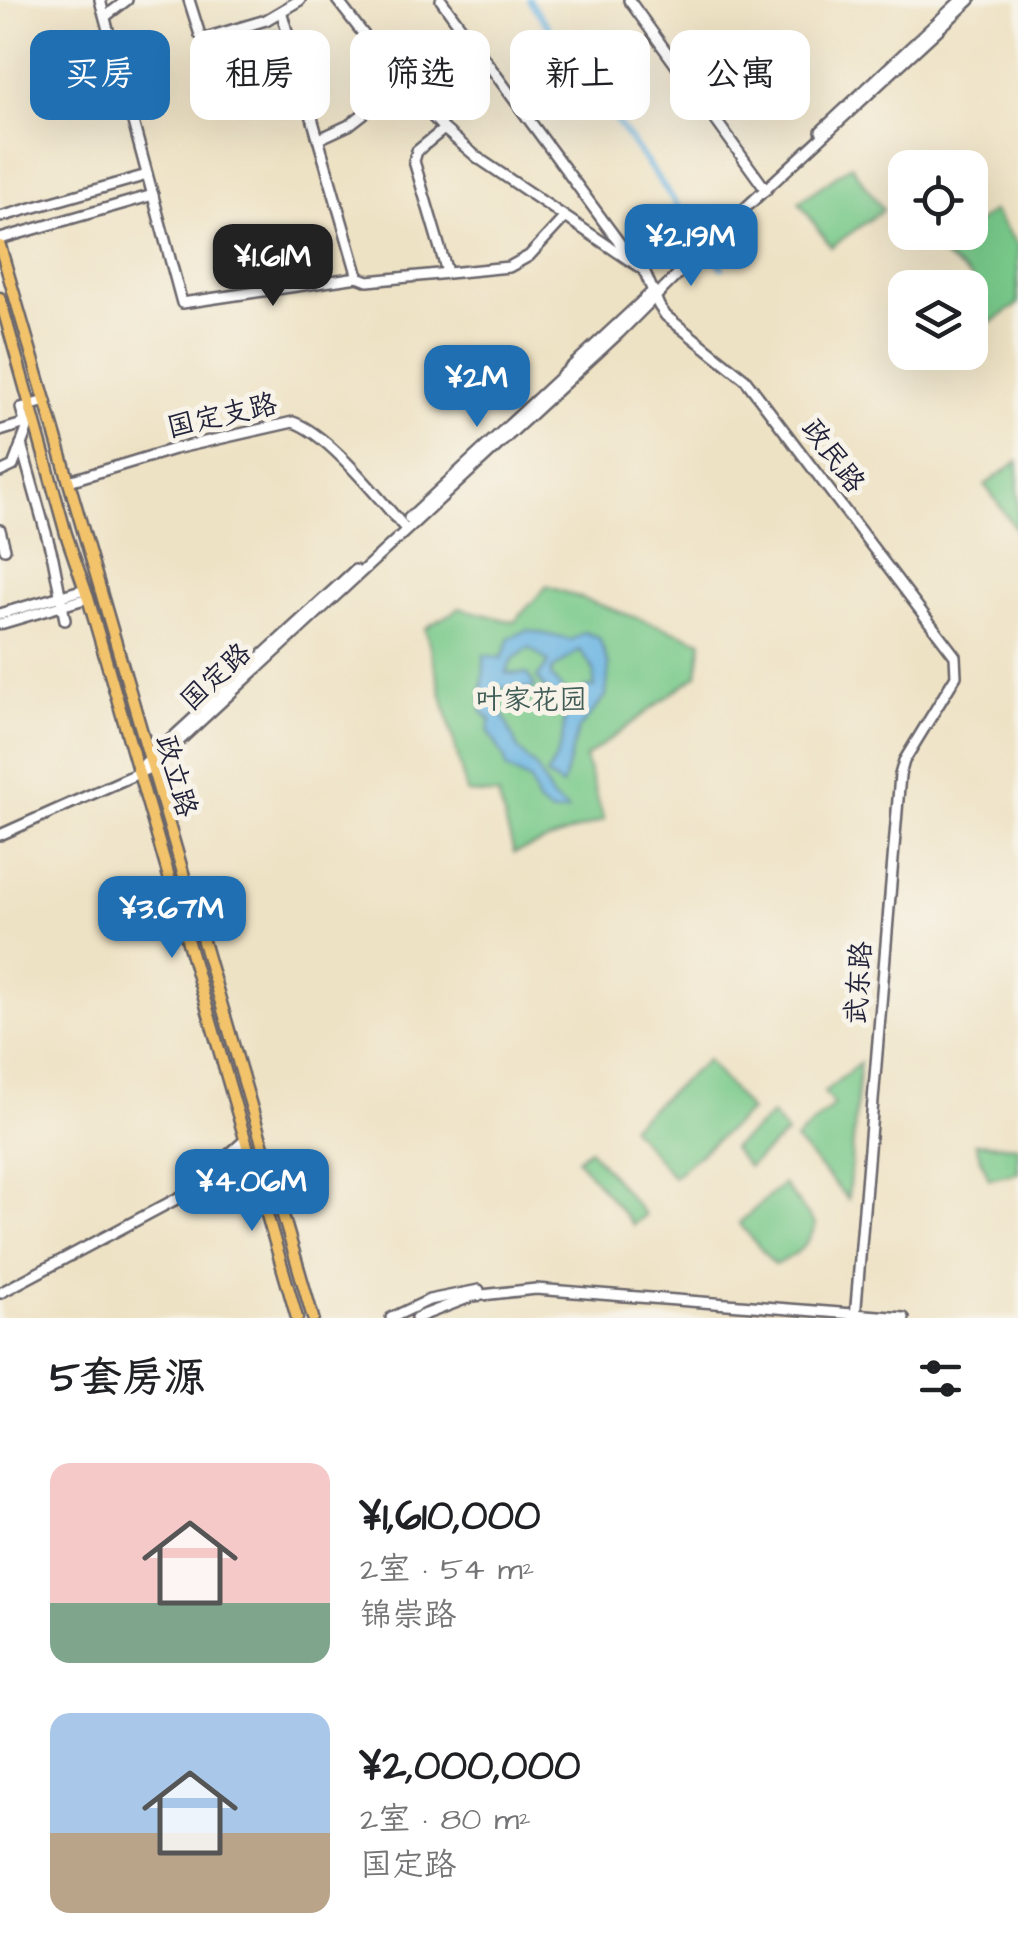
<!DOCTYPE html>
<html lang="zh">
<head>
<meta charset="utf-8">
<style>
  :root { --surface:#fff; --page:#f2f2f2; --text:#202124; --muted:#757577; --accent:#1f6fb2 }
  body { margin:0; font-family:"Architects Daughter","LXGW WenKai TC",sans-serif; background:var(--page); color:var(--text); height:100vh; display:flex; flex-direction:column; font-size:38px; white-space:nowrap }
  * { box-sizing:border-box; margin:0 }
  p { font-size:32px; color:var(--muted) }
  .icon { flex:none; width:55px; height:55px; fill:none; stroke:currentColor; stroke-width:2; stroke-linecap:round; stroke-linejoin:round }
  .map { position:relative; height:1318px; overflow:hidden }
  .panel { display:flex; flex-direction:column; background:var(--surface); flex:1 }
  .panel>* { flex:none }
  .hud { position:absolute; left:30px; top:30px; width:960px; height:90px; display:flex; gap:20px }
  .fabs { position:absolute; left:888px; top:150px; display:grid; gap:20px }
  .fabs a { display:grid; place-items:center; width:100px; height:100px; border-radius:20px; background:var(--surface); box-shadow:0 10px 40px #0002; font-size:50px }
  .price { position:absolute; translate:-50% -85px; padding:0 22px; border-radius:20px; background:var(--accent); color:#fff; font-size:32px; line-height:65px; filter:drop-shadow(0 2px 5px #0008) }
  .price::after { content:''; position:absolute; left:50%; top:60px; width:30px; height:22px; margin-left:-15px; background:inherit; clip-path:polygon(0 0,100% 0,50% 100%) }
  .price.on { background:#222; color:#fff }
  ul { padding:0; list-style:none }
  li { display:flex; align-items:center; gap:30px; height:250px; padding:0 50px }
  li span { display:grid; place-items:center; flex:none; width:280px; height:200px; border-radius:20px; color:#555 }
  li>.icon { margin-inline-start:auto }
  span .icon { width:120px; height:120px; fill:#fffc; stroke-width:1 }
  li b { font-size:42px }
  h2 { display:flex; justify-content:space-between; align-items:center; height:120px; padding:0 50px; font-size:42px }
  .pill { padding:0 35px; border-radius:20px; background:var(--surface); box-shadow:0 10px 40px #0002; font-size:35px; line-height:90px }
  .pill.on { background:var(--accent); color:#fff }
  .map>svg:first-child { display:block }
</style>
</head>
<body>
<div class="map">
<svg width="1018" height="1318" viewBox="0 0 1018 1318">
  <rect width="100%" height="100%" fill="#f7f3e8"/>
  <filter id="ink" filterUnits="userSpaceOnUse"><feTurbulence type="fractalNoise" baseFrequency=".01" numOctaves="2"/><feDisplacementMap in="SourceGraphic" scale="20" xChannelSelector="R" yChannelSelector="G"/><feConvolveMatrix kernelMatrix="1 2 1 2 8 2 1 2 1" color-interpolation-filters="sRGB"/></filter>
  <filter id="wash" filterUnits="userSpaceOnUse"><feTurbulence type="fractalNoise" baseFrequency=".0048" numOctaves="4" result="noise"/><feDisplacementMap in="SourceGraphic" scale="40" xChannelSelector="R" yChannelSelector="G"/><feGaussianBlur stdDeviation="2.25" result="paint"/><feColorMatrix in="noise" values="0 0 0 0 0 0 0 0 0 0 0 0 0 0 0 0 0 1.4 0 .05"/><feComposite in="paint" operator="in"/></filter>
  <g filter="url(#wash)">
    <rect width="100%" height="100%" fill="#eee2c4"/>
    <g fill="#78c98a" stroke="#4d7662" stroke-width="2.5">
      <polygon points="277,28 291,74 218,96 214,56 222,44"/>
      <polygon points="851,165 883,210 831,247 799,202"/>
      <path d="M993 211 1018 246V304L991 323C981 309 982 292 971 278 961 267 948 263 939 251L964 233 970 232V228Z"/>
      <polygon points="1018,461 1018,532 985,485"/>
      <polygon points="547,586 702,641 697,675 585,758 604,820 514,853 498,795 467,793 425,628 460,608 514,622"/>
      <polygon points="707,1060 750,1111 673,1177 630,1126"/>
      <polygon points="860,1063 848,1199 795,1140 834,1105 824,1092"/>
      <polygon points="772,1115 787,1133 748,1167 732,1148"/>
      <polygon points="975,1143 1018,1146 1018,1173 989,1179"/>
      <polygon points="589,1149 645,1215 633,1225 577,1159"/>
      <path d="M783 1184 816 1225C807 1247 796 1256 774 1265L739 1223Z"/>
    </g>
    <path fill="#6ab5e3" stroke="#466c8f" stroke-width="2.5" fill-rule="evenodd" d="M527 630 571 640 585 632 599 638 609 666 606 696 578 730 562 786 546 775C562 754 566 727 564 701L547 691 537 678 549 662 529 648 513 659 506 673 527 674 535 686 532 689 500 688 494 694 518 749 537 769 553 799 569 811 551 813 538 803 530 781 506 768 505 759 488 730 491 720 482 712C480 692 485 675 484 655L502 658 510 638ZM580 650 594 670V687L584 688 573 702 551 676 552 670Z"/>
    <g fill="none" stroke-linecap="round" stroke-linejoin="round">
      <polyline stroke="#6ab5e3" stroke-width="6" points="529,0 722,267"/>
    </g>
  </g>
  <g filter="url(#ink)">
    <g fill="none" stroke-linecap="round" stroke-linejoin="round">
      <defs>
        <g id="minor">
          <polyline points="100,0 182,303 358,277"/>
          <polyline points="189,0 200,35 205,38 266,20 300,0"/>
          <polyline points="337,0 402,84 444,129 478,158 644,270 659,306 666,316 745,379 955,656 956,676 904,761 900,775 855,1318"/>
          <polyline points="441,0 629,256"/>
          <polyline points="629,0 766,190"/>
          <polyline points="282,14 358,277"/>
          <polyline points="106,16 127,0"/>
          <polyline points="433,97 482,57"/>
          <polyline points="444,129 417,151 414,161 447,272"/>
          <polyline points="821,131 961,0"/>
          <polyline points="319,139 349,125 402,84"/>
          <polyline points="0,217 147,175"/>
          <polyline points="0,239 153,195"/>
          <polyline points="676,268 711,234"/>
          <polyline points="358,277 368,281 509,267 529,256 564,218"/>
          <polyline points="0,431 26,423"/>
          <polyline points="21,444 53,558 65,620"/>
          <polyline points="0,472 13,466 27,429 21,408 46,401"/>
          <path d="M69 481 174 449 293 422C330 435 378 498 406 529"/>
          <polyline points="409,518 654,290"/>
          <polyline points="0,530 5,549"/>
          <polyline points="0,614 85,589"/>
          <polyline points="0,624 88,598"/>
          <polyline points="145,763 355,570"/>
          <polyline points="0,835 150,768 619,333 727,225 970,0"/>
          <polyline points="0,1293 182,1196 245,1140"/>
          <polyline points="391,1318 429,1300 479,1290"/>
          <polyline points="416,1318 473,1296 536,1289 904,1318"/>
        </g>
        <g id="major">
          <polyline points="0,246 313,1318"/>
          <polyline points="0,298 66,534 88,598 297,1318"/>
        </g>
      </defs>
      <use href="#minor" stroke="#69656b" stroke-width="14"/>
      <use href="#major" stroke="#69656b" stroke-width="15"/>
      <use href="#minor" stroke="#fff" stroke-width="9"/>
      <use href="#major" stroke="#f2c36a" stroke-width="10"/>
    </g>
  </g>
  <g text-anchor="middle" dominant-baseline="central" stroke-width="10" stroke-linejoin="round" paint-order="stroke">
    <g font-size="28" fill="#22223b" stroke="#f7f3e8">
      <text transform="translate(222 416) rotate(-13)">国定支路</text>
      <text transform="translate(833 456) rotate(53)">政民路</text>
      <text transform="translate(216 677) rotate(-43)">国定路</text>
      <text transform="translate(176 776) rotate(74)">政立路</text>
      <text transform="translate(859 983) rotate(-86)">武东路</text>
    </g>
    <g font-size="28" fill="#405c57" stroke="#f7f3e8">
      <text x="531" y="700">叶家花园</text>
    </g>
  </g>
</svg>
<div class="fabs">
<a><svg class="icon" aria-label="locate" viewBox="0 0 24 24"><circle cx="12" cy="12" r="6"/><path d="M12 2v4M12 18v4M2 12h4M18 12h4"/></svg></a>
<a><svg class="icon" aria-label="layers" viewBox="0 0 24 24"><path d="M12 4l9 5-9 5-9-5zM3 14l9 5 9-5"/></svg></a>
</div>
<b class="price" style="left:691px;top:289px">¥2.19M</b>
<b class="price on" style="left:273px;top:309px">¥1.61M</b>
<b class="price" style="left:477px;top:430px">¥2M</b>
<b class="price" style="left:172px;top:961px">¥3.67M</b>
<b class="price" style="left:252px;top:1234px">¥4.06M</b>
<div class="hud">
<a class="pill on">买房</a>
<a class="pill">租房</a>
<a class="pill">筛选</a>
<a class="pill">新上</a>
<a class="pill">公寓</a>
</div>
</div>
<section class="panel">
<h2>5套房源<svg class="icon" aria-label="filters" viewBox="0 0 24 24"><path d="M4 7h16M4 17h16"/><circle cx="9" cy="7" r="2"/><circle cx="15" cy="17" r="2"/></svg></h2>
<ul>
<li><span style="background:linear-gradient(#f6c9c9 70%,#7fa58c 0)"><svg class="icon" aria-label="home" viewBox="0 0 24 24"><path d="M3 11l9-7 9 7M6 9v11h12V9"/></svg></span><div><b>¥1,610,000</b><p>2室 · 54 m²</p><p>锦崇路</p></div></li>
<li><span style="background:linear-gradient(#a9c7e8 60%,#b9a48a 0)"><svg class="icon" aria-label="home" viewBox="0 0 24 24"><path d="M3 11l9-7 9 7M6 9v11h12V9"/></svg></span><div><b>¥2,000,000</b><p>2室 · 80 m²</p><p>国定路</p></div></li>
</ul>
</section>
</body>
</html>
